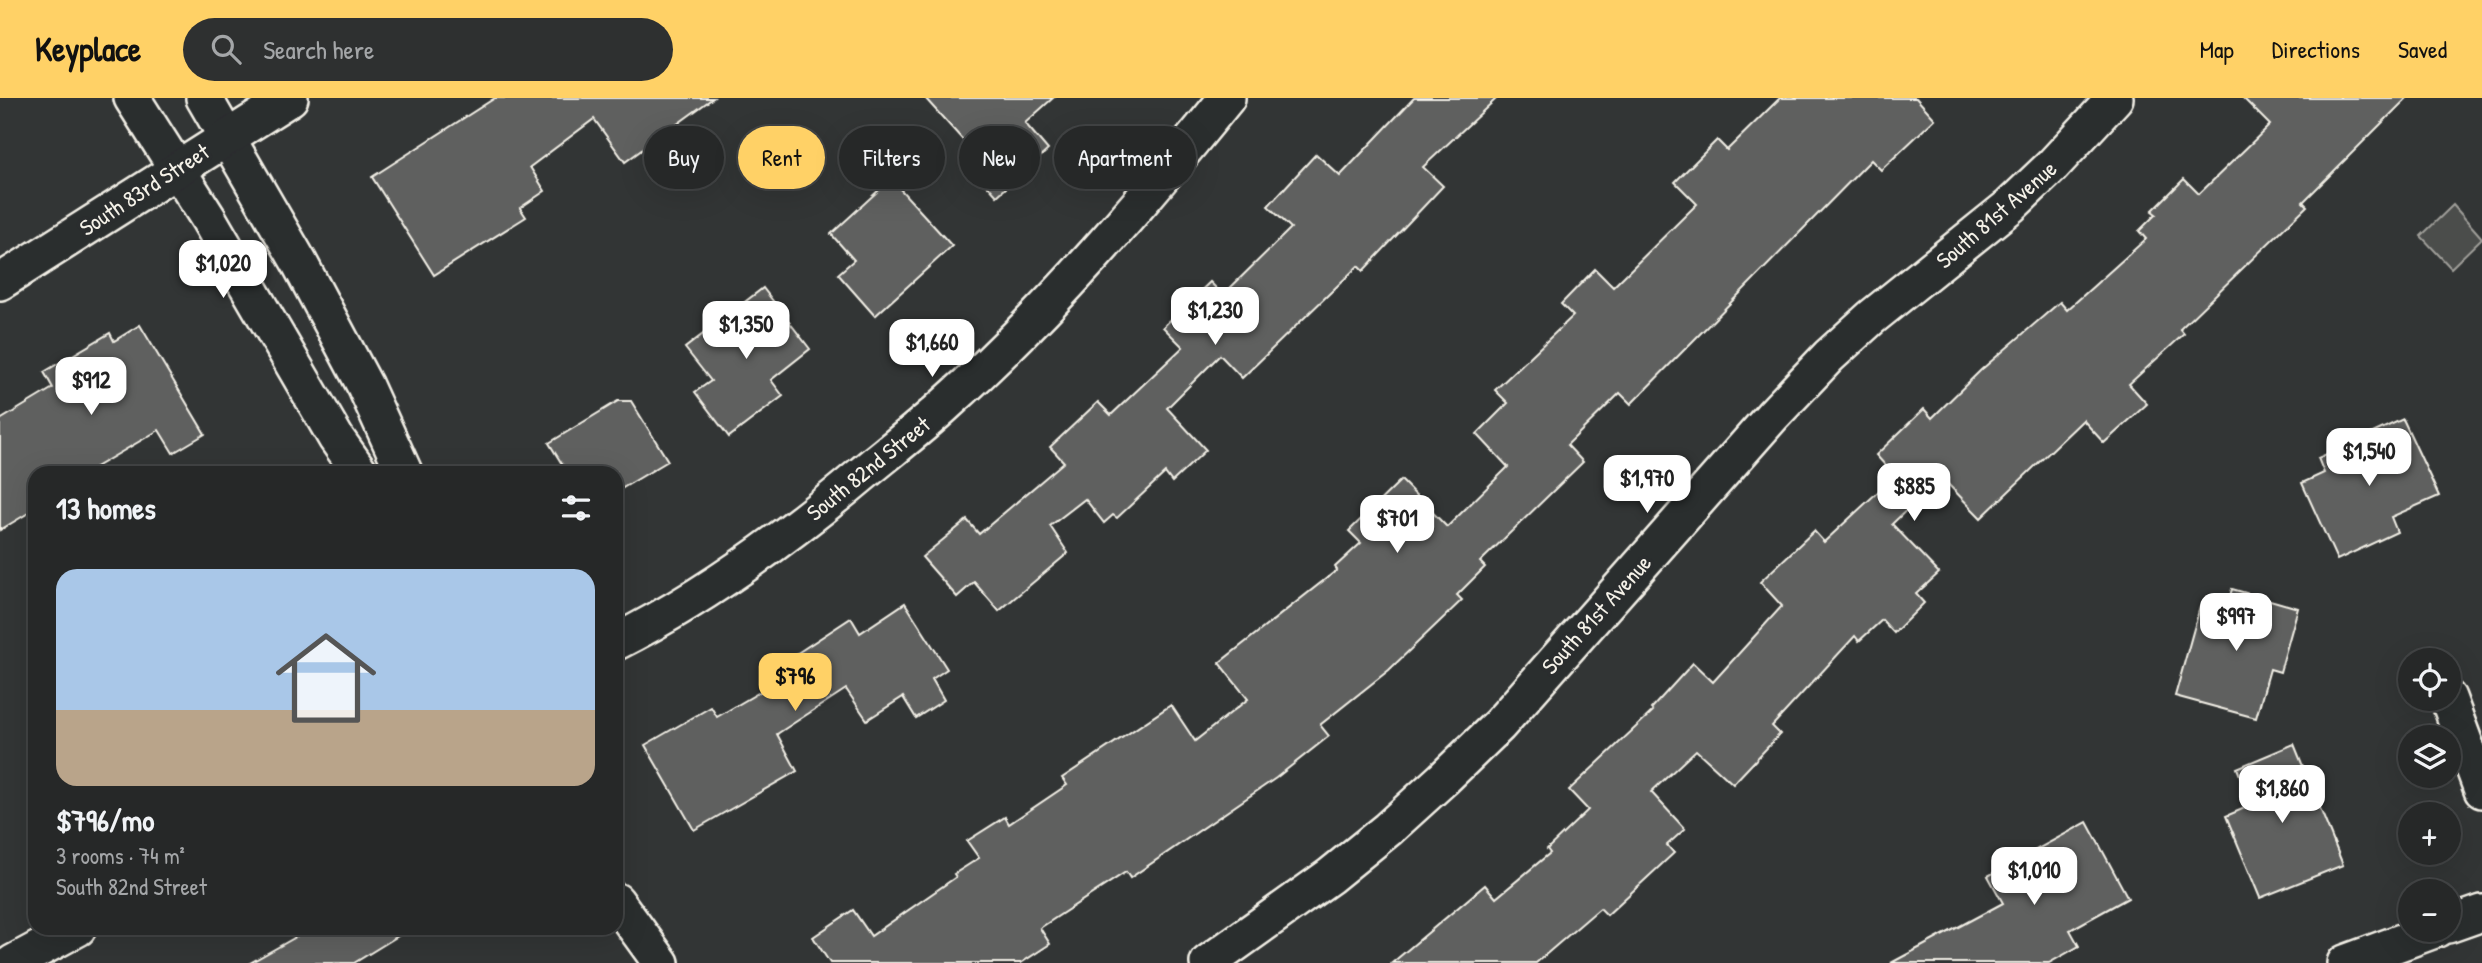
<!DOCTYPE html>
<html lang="en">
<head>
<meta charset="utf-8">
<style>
  :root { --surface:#262828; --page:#2e3030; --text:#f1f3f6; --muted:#a4a6a8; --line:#424445; --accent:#ffd166 }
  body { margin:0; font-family:"Patrick Hand",sans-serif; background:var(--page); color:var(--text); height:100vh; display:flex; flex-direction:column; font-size:26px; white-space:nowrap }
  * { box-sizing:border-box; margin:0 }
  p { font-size:23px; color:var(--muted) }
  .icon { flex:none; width:38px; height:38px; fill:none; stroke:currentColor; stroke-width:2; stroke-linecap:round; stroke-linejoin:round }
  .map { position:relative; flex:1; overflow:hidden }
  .sheet { position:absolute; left:28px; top:368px; width:595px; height:469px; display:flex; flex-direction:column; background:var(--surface); border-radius:21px; box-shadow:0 7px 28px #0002,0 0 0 2px var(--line) }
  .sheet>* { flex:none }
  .hud { position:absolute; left:644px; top:28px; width:665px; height:63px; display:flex; gap:14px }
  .buttons { position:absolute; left:2398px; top:550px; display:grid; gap:14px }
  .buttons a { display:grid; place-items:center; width:63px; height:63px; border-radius:50%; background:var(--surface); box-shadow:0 7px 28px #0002,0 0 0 2px var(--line); font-size:35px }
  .price { position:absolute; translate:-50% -60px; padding:0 16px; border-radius:14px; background:#fff; color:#222; font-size:23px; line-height:46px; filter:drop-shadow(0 2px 4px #0008) }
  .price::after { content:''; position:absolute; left:50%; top:42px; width:21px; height:16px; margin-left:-10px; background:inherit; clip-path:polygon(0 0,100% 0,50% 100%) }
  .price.active { background:var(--accent); color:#111 }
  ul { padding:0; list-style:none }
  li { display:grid; align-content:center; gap:14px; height:371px; padding:0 28px }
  li span { display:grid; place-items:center; height:217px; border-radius:21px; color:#555 }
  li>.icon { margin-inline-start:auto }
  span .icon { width:126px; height:126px; fill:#fffc; stroke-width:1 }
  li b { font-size:30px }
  h2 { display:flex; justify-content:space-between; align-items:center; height:84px; padding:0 28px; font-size:30px }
  .pill { padding:0 24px; border-radius:32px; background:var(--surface); box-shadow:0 7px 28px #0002,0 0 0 2px var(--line); font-size:24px; line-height:63px }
  .pill.active { background:var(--accent); color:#111 }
  header { display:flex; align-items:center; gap:42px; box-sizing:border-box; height:98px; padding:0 35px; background:var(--accent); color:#111 }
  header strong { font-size:33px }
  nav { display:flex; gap:38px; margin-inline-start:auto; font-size:24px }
  .search { width:490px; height:63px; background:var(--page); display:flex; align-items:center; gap:18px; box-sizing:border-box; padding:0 24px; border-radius:38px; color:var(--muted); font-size:26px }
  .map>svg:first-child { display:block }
</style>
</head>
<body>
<header>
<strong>Keyplace</strong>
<div class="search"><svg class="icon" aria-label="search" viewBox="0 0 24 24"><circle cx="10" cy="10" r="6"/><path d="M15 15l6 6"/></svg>Search here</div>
<nav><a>Map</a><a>Directions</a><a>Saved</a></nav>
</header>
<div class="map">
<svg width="2482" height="865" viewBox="0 0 2482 865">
  <rect width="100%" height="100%" fill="#323535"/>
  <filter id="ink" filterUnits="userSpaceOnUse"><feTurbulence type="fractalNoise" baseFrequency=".0143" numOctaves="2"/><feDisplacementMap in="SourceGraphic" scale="14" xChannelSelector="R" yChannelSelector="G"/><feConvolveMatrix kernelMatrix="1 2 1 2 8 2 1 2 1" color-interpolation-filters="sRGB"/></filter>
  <g filter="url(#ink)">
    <polygon fill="#4b4d4c" stroke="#a09f9a" stroke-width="2" points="2453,107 2482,140 2451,170 2421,138"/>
    <g fill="#5f605f" stroke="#f4f1e8" stroke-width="2">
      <polygon points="495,0 713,0 625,64 594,21 530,69 545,93 520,110 526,119 434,177 372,79"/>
      <polygon points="925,0 1053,0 1025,25 1048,52 997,98 962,59 971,51"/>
      <polygon points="1414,0 1497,0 1423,69 1443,88 1363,173 1358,168 1242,280 1220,257 1167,310 1206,352 1172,384 1165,375 1117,420 1113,417 1104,425 1085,401 1050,428 1068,455 999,513 974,484 957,499 922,459 967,422 979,436 1064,364 1050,349 1098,304 1111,317 1183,249 1163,229 1210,184 1223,197 1291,130 1268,108 1316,56 1340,78"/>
      <polygon points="1780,0 1916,0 1935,21 1881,72 1871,62 1631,306 1620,295 1567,347 1583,364 1480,464 1485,469 1457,497 1462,502 1389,572 1320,627 1329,638 1276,680 1130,780 1126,774 1040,830 1050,846 1021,865 830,865 813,839 853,812 871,838 956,779 954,776 979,760 967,743 1005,719 1009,726 1067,687 1062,680 1171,607 1195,643 1248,601 1219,565 1337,472 1335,469 1361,445 1349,433 1401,382 1447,429 1508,369 1477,336 1508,305 1495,292 1573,218 1561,206 1595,171 1613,189 1697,106 1675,84 1717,42 1727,52"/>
      <polygon points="2243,0 2407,0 2303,104 2307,108 2180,231 2184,236 2129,286 2147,306 2104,345 2083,322 1981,420 1941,379 1892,426 1939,475 1916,496 1924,505 1894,535 1882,522 1859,543 1855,538 1772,628 1780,636 1733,686 1696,652 1651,694 1685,731 1667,747 1674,755 1607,817 1600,810 1536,865 1392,865 1485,787 1496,800 1550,755 1547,751 1588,712 1569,692 1653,613 1651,611 1693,565 1713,584 1782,508 1760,484 1814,433 1824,444 1895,378 1876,357 1924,311 1932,320 1981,272 2060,204 2067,212 2146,141 2139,133 2156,116 2152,113 2184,81 2199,96 2270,27"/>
      <polygon points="891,81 952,148 875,218 838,176 854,162 831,136"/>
      <polygon points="763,190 810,251 771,282 783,298 729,339 695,294 711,283 685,250"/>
      <polygon points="140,227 205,336 173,355 159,332 87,374 35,374 35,411 0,432 0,322 53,290 44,274 110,235 114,243"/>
      <polygon points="618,303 631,303 668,363 616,394 616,374 567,374 549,345"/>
      <polygon points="2403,321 2439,398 2391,419 2397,434 2337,462 2302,385 2324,375 2318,360"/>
      <polygon points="2232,491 2298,510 2280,574 2270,571 2256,620 2175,598 2200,509 2225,516"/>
      <polygon points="905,505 947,571 932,581 944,602 916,620 903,599 867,622 846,591 777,636 797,673 694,732 645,647 711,609 717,619 801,570 793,558 851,520 860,535"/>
      <polygon points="2294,646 2343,767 2260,800 2226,718 2252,707 2237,670"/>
      <polygon points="2087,724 2128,800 2070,832 2079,848 2049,865 1891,865 2003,805 1988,778"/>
      <polygon points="312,830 411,830 354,865 250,865"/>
    </g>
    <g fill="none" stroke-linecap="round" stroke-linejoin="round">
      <defs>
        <g id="street">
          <polyline points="132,0 208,120 336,340 360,374"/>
          <polyline points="204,0 299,164 365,288 404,374"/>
          <polyline points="0,184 290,0"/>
          <path d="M616 544C704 500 786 440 861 377 890 353 920 330 947 305 1050 213 1140 107 1227 0"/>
          <polyline points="2448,600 2482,692"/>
          <polyline points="616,803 661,865"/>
          <polyline points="2448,827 2482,815"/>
          <polyline points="13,865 78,830"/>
          <polyline points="1208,865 1330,778 1388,731 1443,681 1499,627 1773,317 1829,258 1872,219 2010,108 2052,68 2115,0"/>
          <polyline points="2345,865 2437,831"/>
        </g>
      </defs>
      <use href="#street" stroke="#f4f1e8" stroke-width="40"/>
      <use href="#street" stroke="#2a2d2e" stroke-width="35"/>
    </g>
  </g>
  <g text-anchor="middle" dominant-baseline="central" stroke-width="7" stroke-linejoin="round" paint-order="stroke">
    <g font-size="23" fill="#f4f1e8" stroke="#2a2d2e">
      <text transform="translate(144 91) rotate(-33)">South 83rd Street</text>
      <text transform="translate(1996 116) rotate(-41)">South 81st Avenue</text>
      <text transform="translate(868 370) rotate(-39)">South 82nd Street</text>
      <text transform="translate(1596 516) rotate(-48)">South 81st Avenue</text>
    </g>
  </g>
</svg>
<div class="buttons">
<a><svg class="icon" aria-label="locate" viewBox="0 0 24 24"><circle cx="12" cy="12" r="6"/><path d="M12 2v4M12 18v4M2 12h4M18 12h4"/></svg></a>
<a><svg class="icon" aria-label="layers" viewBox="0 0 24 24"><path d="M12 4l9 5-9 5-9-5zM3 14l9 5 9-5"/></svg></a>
<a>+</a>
<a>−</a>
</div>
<b class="price" style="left:223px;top:202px">$1,020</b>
<b class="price" style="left:1215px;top:249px">$1,230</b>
<b class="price" style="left:746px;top:263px">$1,350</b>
<b class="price" style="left:932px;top:281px">$1,660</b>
<b class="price" style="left:91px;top:319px">$912</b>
<b class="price" style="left:2369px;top:390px">$1,540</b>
<b class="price" style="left:1647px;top:417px">$1,970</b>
<b class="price" style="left:1914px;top:425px">$885</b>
<b class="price" style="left:1397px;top:457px">$701</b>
<b class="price" style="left:2236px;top:555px">$997</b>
<b class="price active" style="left:795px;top:615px">$796</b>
<b class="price" style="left:2282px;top:727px">$1,860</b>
<b class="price" style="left:2034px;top:809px">$1,010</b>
<div class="hud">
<a class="pill">Buy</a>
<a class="pill active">Rent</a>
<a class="pill">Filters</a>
<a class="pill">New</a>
<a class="pill">Apartment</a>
</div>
<section class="sheet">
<h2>13 homes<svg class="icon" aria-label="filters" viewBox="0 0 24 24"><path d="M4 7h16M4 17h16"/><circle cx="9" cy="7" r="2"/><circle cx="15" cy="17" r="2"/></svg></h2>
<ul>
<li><span style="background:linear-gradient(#a9c7e8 65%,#b9a48a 0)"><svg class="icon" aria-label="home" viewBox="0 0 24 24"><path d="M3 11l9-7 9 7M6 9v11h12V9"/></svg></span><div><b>$796/mo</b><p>3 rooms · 74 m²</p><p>South 82nd Street</p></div></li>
</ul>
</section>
</div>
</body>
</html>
